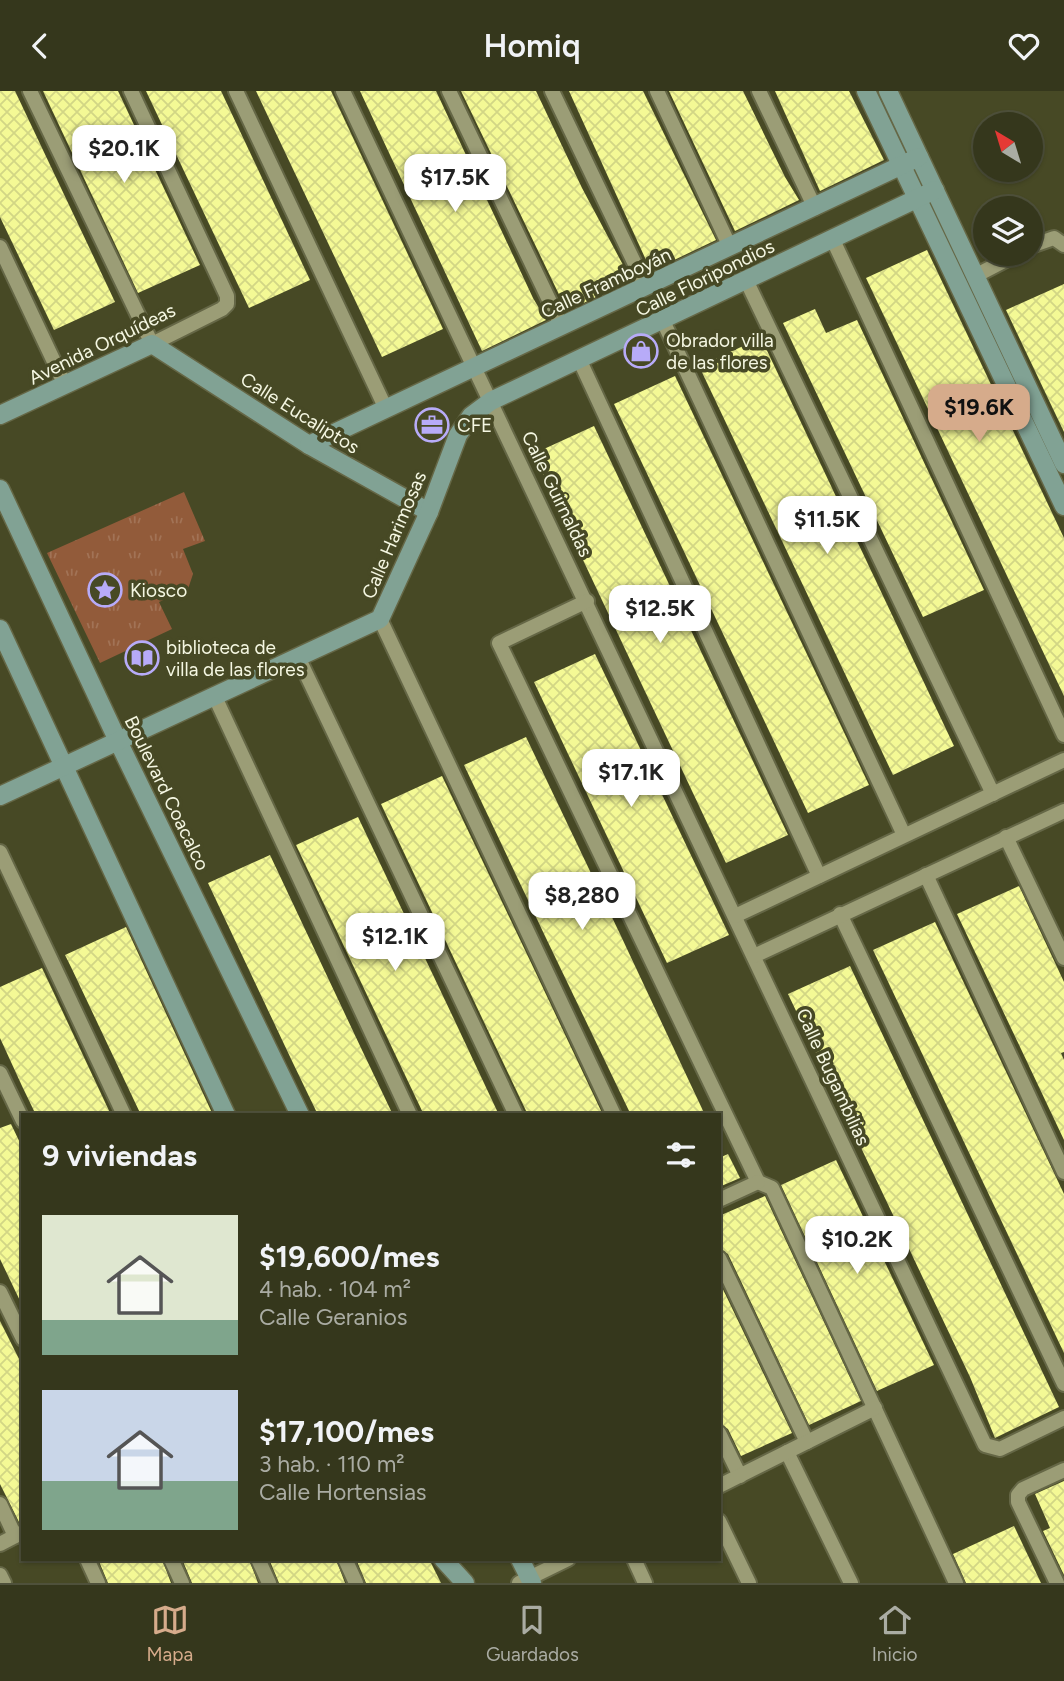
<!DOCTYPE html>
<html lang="es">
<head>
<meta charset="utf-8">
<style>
  :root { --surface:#35371c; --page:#404229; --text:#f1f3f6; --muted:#aaaca3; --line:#4f513b; --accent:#d6ab8b }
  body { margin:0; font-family:Figtree,sans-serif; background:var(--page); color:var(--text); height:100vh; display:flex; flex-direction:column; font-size:26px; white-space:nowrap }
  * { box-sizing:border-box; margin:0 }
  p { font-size:23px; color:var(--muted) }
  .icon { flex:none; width:38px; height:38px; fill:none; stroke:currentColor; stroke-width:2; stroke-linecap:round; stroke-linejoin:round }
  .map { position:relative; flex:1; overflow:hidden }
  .drawer { position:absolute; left:21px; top:1022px; width:700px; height:448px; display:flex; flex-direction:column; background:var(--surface); border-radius:0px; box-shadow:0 2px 5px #0004,0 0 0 2px var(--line) }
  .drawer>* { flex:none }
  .needle { width:46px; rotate:322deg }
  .controls { position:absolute; left:973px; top:21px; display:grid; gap:14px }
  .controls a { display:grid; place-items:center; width:70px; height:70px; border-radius:50%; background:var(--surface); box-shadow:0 2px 5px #0004,0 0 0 2px var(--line); font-size:35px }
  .price { position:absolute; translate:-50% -60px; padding:0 16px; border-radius:14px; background:#fff; color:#222; font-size:23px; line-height:46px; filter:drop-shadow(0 2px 4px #0008) }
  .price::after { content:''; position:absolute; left:50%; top:42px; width:21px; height:16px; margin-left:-10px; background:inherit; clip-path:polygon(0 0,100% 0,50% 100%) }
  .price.active { background:var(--accent); color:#111 }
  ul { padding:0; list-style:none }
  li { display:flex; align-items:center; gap:21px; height:175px; padding:0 21px }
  li span { display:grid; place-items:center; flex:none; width:196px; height:140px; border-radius:0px; color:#555 }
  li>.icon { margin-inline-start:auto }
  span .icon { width:84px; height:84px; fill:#fffc; stroke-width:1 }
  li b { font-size:30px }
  h2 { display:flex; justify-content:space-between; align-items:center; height:84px; padding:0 21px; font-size:30px }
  header { display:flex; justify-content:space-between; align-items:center; height:91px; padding:0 21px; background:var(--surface); font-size:32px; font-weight:600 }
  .tab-bar { display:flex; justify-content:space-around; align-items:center; height:98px; border-top:2px solid var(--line); background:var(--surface); font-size:19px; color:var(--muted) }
  .tab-bar a { display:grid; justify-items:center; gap:4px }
  .tab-bar .active { color:var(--accent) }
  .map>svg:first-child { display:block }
</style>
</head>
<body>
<header><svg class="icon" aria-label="back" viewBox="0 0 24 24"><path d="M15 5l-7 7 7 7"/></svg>Homiq<svg class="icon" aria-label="heart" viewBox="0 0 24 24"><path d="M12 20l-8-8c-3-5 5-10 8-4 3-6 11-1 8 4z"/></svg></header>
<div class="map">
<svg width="1064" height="1492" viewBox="0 0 1064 1492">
  <defs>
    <pattern id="park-tufts" width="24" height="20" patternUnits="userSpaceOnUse" patternTransform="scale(1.75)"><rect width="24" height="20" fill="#925b3a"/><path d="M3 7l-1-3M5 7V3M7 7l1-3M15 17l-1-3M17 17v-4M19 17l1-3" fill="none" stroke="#a27356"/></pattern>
    <pattern id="building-cross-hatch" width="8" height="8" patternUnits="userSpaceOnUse" patternTransform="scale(1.75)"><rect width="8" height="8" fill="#f4f995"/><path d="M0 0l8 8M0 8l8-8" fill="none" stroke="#d2d685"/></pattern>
  </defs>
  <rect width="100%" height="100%" fill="#474925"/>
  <polygon fill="url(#park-tufts)" points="184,401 205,450 183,458 193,483 188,498 159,511 172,538 100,572 47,462"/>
  <g fill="url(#building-cross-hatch)">
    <polygon points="0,0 15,0 115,211 54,239 0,126"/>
    <polygon points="43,0 118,0 200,174 138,202"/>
    <polygon points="146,0 221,0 310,189 249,217"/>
    <polygon points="256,0 331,0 443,238 382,266"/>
    <polygon points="360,0 436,0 533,207 546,229 482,260"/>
    <polygon points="461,0 536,0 582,97 631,189 567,220"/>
    <polygon points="569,0 643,0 716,149 651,180"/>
    <polygon points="669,0 743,0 785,86 799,109 735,140"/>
    <polygon points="775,0 849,0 884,69 820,100"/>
    <polygon points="927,159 1064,447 1064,605 866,187"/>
    <polygon points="1064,193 1064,341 1006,219"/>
    <polygon points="815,218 826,242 857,229 984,499 923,526 783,232"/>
    <polygon points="761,247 954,655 893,684 699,275"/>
    <polygon points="675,285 869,694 808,722 614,313"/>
    <polygon points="594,335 788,744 726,772 533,363"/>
    <polygon points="595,563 729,844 667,872 534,591"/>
    <polygon points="526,646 620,843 705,1024 631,1024 545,845 464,674"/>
    <polygon points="442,685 534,878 603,1024 528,1024 465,891 381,713"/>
    <polygon points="358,726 452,924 499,1024 424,1024 377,925 296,754"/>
    <polygon points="270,764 361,957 393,1024 318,1024 292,970 208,792"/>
    <polygon points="1019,795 1064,891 1064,961 1061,962 1064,969 1064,1049 957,823"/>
    <polygon points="935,831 1064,1103 1064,1262 873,859"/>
    <polygon points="126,836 213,1024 141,1024 71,876 65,864"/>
    <polygon points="850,875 1059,1316 995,1347 970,1286 788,903"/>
    <polygon points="42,877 66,928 111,1024 36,1024 22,995 0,947 0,896"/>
    <polygon points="11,1033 23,1058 23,1216 0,1168 0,1037"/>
    <polygon points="728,1063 740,1087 719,1096 719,1067"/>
    <polygon points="836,1069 934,1274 877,1300 781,1094"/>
    <polygon points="765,1105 861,1310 809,1334 728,1163 719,1157 719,1125"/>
    <polygon points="719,1190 792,1342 741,1365 728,1338 719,1332"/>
    <polygon points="0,1230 23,1276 23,1433 20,1433 0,1393"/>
    <polygon points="1064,1390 1064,1484 1043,1440 1050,1437 1035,1403"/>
    <polygon points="1014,1435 1041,1492 966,1492 953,1463"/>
    <polygon points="98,1468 162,1468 171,1492 108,1492"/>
    <polygon points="182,1468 249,1468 258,1492 192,1492"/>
    <polygon points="269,1468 336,1468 345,1492 279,1492"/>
    <polygon points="356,1468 429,1468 441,1492 366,1492"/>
  </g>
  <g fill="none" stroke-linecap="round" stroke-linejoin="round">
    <defs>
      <g id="street">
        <polyline points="30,0 152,253 222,218 227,213 227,205 131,0"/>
        <polyline points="236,0 386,318"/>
        <polyline points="343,0 985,1354 1000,1358 1064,1327"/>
        <polyline points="449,0 562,236"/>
        <polyline points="552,0 646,196"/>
        <polyline points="657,0 730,156"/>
        <polyline points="759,0 815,117"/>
        <polyline points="833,149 1064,644"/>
        <polyline points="1031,155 1054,147 1064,154"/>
        <polyline points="0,156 65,294"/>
        <polyline points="975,185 1017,163"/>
        <polyline points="747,191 993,703"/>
        <polyline points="663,230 904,744"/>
        <polyline points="580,270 819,785"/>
        <polyline points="587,510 499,552 758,1091"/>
        <polyline points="380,528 614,1024"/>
        <polyline points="299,568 516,1024"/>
        <polyline points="215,606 410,1024"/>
        <polyline points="1006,746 1064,867"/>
        <polyline points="0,761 124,1024"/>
        <polyline points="926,784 1064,1081"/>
        <polyline points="840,823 1064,1293"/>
        <polyline points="735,825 1064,669"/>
        <polyline points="754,865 1064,720"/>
        <polyline points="0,982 23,1030"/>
        <polyline points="758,1091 772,1097 956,1492"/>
        <polyline points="719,1109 758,1091"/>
        <polyline points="719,1167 807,1351"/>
        <polyline points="0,1201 23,1248"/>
        <polyline points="719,1342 740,1385"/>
        <polyline points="787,1361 851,1492"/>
        <polyline points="719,1395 875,1317"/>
        <polyline points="0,1413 15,1445"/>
        <polyline points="719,1430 749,1492"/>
        <polyline points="0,1453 21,1442"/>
        <polyline points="87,1468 98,1492"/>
        <polyline points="171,1468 182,1492"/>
        <polyline points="258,1468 269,1492"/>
        <polyline points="345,1468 356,1492"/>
        <polyline points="634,1468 645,1492"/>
        <polyline points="0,1484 4,1492"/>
        <polyline points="519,1492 568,1468"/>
        <polyline points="1057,1492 1018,1411 1018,1404 1023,1398 1064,1379"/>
      </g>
      <g id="secondary">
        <polyline points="866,0 1064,415"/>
        <polyline points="888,0 1064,373"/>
        <polyline points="0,324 152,253 309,354 429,421"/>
        <polyline points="309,354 919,66"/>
        <polyline points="0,398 118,650 300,1024"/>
        <polyline points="0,538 226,1024"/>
        <polyline points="0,705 380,528 429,421 458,344 471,325 491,310 935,99"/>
        <polyline points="443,1468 465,1492"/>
        <polyline points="520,1468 532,1492"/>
      </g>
    </defs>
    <use href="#street" stroke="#656746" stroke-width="18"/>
    <use href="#secondary" stroke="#656746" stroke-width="21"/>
    <use href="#street" stroke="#9b9d76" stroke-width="14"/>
    <use href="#secondary" stroke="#81a294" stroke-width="18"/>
  </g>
  <defs>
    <symbol id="shop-ring" viewBox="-11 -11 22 22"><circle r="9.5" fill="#474925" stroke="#b7abf8" stroke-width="1.5"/><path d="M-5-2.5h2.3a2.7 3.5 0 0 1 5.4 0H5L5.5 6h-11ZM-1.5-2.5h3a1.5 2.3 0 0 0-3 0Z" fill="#b7abf8"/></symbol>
    <symbol id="office-ring" viewBox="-11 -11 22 22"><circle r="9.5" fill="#474925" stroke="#b7abf8" stroke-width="1.5"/><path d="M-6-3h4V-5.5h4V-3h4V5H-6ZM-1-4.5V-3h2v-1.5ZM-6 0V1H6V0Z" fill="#b7abf8"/></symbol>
    <symbol id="sight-ring" viewBox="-11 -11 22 22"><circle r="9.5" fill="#474925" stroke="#b7abf8" stroke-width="1.5"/><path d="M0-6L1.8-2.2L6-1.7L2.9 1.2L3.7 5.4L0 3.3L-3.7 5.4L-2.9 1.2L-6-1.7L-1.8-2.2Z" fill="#b7abf8"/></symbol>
    <symbol id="library-ring" viewBox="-11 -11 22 22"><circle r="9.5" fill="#474925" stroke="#b7abf8" stroke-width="1.5"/><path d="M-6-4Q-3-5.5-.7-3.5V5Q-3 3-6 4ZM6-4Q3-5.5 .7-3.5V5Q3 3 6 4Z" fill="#b7abf8"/></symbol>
  </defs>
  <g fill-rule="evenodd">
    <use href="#shop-ring" x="622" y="241" width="38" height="38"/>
    <use href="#office-ring" x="413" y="315" width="38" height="38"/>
    <use href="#sight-ring" x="86" y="480" width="38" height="38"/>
    <use href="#library-ring" x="123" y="548" width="38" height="38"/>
  </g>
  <g text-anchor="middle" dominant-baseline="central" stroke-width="7" stroke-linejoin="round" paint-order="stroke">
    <g font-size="19" fill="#f5f7e2" stroke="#474925">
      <text transform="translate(705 187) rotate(-26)">Calle Floripondios</text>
      <text transform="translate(606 192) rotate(-25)">Calle Framboyán</text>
      <text transform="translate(102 253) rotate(-26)">Avenida Orquídeas</text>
      <text transform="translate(300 322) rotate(32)">Calle Eucaliptos</text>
      <text transform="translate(557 403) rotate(64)">Calle Guirnaldas</text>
      <text transform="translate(394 444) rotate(-67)">Calle Harimosas</text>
      <text transform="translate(167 702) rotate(64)">Boulevard Coacalco</text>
      <text transform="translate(833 986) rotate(65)">Calle Bugambilias</text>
    </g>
    <g font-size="19" fill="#f5f7e2" stroke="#474925" text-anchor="start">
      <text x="666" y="249">Obrador villa<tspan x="666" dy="22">de las flores</tspan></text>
      <text x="457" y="334">CFE</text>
      <text x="130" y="499">Kiosco</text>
      <text x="166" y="556">biblioteca de<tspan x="166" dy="22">villa de las flores</tspan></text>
    </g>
  </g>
</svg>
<div class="controls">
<a><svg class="needle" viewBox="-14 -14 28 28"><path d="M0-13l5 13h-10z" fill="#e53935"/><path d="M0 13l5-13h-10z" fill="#aaaca3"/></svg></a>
<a><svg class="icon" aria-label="layers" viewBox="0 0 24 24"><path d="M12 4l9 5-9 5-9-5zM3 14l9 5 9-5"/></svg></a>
</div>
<b class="price" style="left:124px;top:94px">$20.1K</b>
<b class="price" style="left:455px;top:123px">$17.5K</b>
<b class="price active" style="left:979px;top:353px">$19.6K</b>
<b class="price" style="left:827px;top:465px">$11.5K</b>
<b class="price" style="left:660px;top:554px">$12.5K</b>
<b class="price" style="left:631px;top:718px">$17.1K</b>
<b class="price" style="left:582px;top:841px">$8,280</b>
<b class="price" style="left:395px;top:882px">$12.1K</b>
<b class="price" style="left:857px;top:1185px">$10.2K</b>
<section class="drawer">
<h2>9 viviendas<svg class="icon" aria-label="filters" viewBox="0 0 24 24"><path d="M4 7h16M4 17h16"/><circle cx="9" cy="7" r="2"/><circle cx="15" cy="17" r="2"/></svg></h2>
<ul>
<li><span style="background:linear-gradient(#dfe7d0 75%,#7fa58c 0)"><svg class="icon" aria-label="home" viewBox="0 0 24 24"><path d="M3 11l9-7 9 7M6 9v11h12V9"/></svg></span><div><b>$19,600/mes</b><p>4 hab. · 104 m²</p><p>Calle Geranios</p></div></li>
<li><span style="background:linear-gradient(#c9d6e8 65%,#7fa58c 0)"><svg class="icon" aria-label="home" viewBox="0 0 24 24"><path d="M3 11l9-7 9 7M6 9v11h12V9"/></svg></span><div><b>$17,100/mes</b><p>3 hab. · 110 m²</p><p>Calle Hortensias</p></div></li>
</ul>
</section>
</div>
<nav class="tab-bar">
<a class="active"><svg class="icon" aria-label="map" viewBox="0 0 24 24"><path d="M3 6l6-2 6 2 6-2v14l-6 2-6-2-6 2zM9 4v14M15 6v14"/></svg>Mapa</a>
<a><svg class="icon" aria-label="saved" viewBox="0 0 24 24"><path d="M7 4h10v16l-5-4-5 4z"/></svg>Guardados</a>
<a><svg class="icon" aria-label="home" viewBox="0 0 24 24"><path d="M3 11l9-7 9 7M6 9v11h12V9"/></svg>Inicio</a>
</nav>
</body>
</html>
